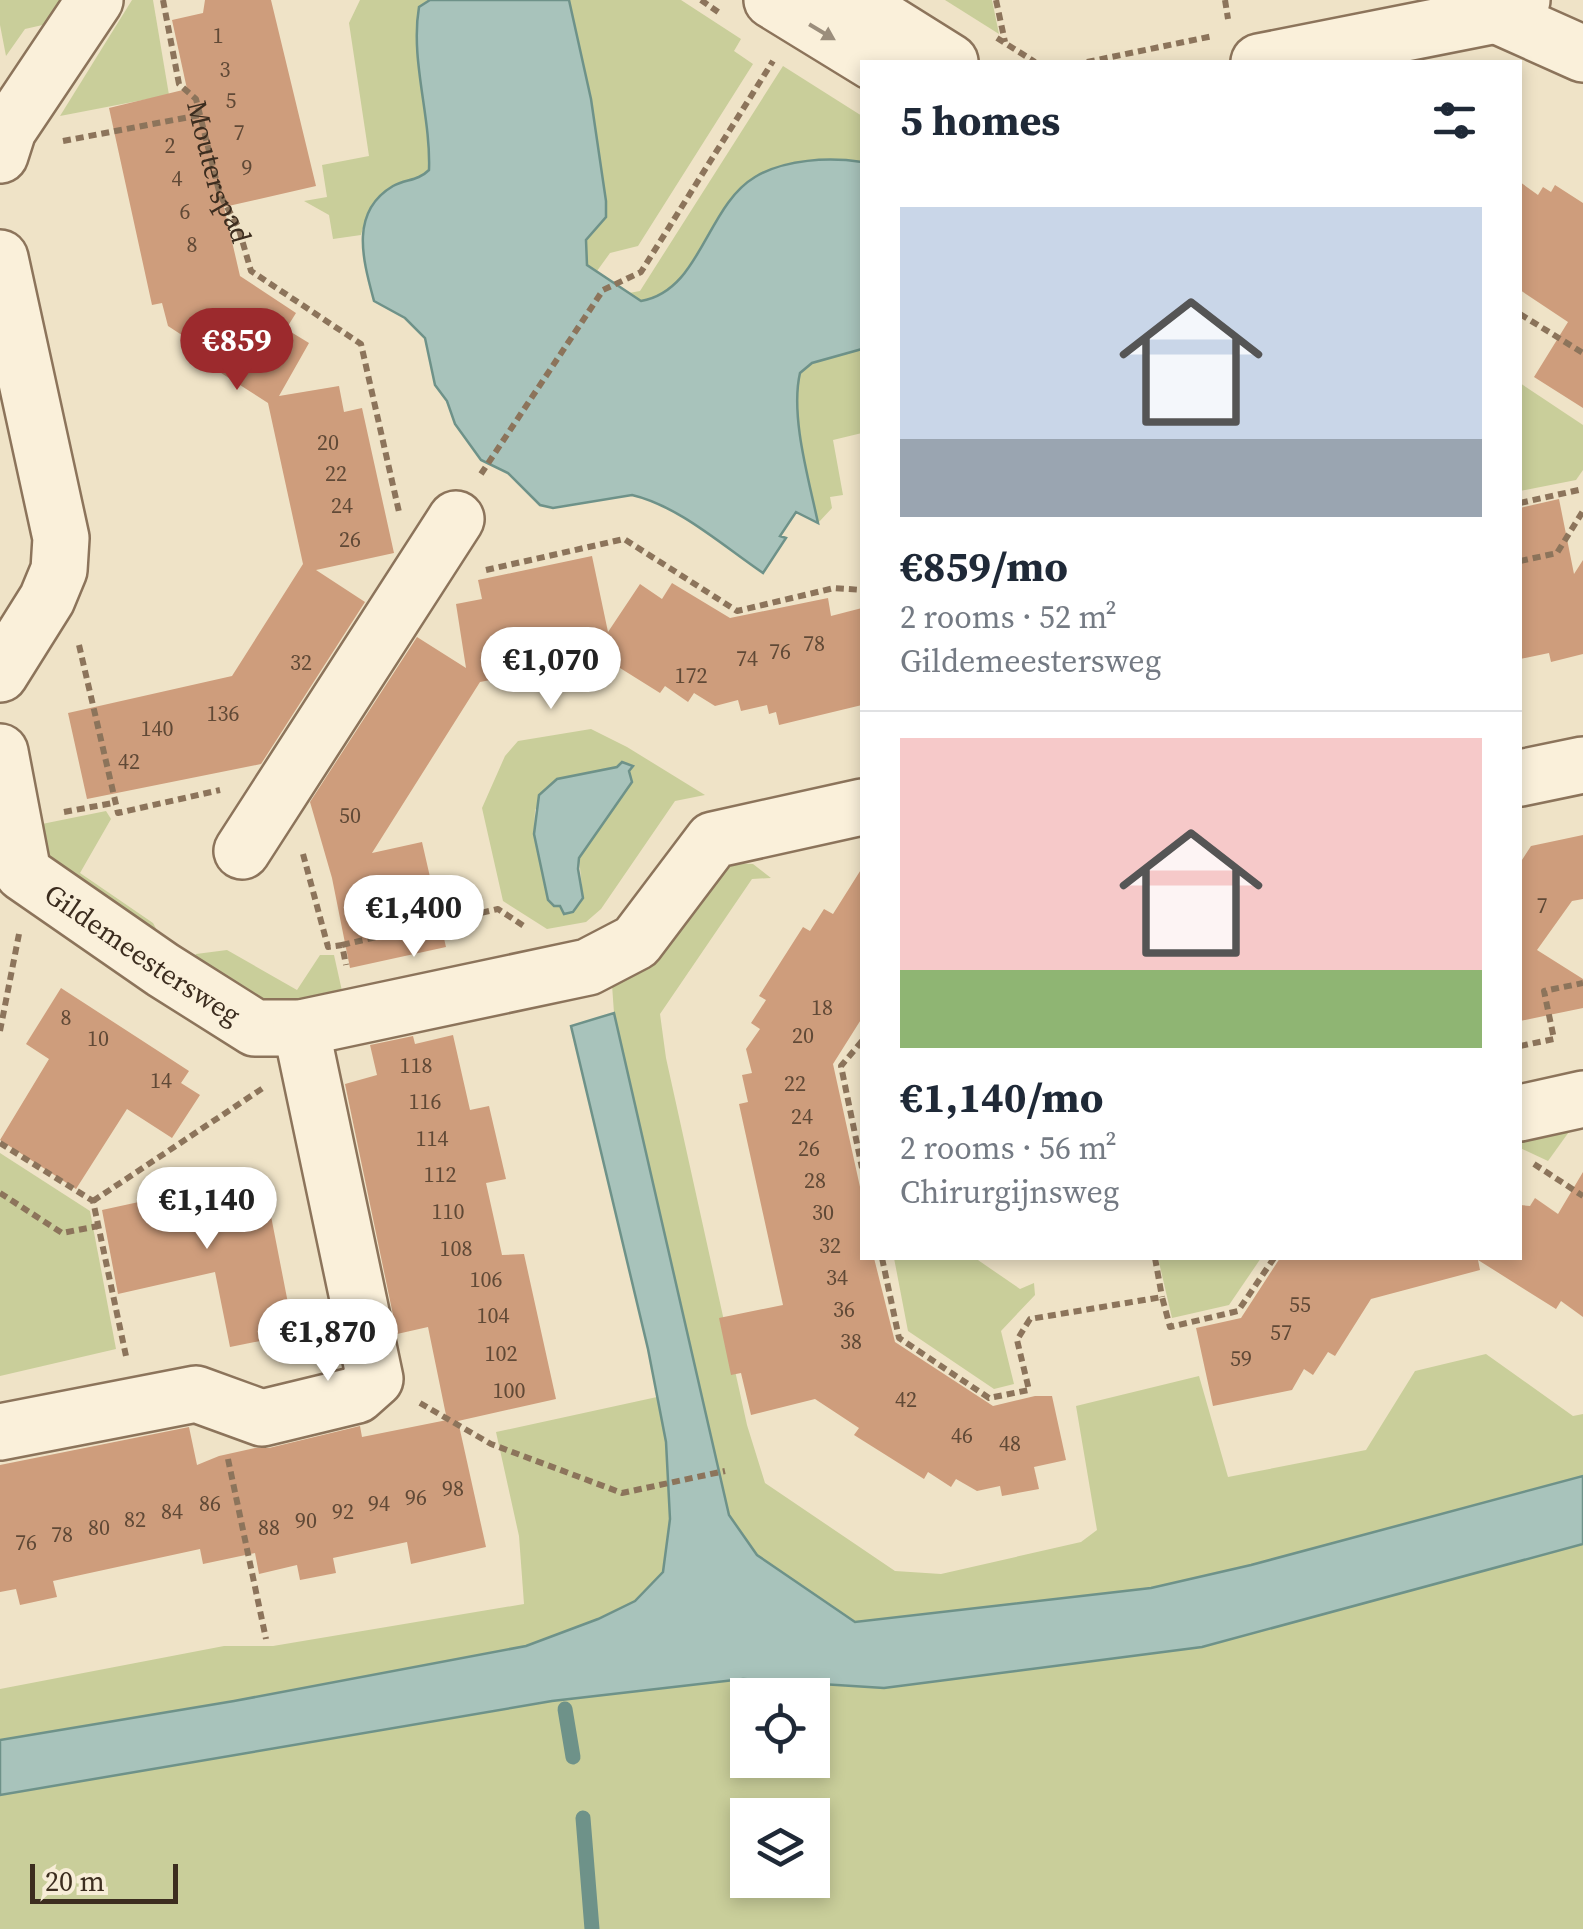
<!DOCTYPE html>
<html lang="en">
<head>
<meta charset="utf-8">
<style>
  :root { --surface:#fff; --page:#f2f2f3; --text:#1f2937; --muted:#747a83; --line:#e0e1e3; --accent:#9c2a2d }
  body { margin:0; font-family:"Source Serif 4",serif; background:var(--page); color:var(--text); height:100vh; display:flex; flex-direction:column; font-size:38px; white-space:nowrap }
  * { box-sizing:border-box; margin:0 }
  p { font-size:32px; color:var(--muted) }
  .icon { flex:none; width:55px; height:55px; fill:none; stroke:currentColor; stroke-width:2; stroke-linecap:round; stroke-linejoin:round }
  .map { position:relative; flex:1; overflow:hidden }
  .sheet { position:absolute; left:860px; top:60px; width:662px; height:1200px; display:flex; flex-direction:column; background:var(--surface); border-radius:0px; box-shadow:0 5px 15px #0003 }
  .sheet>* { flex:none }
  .tools { position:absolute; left:730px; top:1678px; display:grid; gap:20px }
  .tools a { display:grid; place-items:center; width:100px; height:100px; border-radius:0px; background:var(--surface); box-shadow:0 5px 15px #0003; font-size:50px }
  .scale { position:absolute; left:30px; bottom:25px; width:148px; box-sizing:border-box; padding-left:10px; border:5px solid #3c2d1f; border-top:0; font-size:28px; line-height:35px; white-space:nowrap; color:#3c2d1f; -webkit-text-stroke:8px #f7edd7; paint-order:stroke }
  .price { position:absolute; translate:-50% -85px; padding:0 22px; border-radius:35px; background:#fff; color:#222; font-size:32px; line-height:65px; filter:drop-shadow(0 2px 5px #0008) }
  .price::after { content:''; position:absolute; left:50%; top:60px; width:30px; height:22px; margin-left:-15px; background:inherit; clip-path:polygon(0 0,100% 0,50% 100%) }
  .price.current { background:var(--accent); color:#fff }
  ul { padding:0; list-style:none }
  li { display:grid; align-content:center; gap:20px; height:530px; padding:0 40px }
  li+li { border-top:2px solid var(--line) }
  li span { display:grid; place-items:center; height:310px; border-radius:0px; color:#555 }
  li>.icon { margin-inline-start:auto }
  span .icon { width:180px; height:180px; fill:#fffc; stroke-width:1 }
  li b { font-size:42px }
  h2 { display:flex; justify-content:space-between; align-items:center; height:120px; padding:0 40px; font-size:42px }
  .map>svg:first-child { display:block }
</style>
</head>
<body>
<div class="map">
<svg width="1583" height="1929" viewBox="0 0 1583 1929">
  <rect width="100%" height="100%" fill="#efe3c7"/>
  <g fill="#c9ce9a" fill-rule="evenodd">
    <polygon points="0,0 64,0 47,24 25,29 6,56 0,25"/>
    <polygon points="132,0 153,0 169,95 60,116"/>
    <path d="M360 0H430L419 7C410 60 430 116 429 170 420 179 411 179 399 184 376 194 367 213 361 235L333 239 329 215 304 201 327 197 322 165 369 156 349 23Z"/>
    <polygon points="569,0 681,0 741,39 734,51 753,64 638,246 610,253 597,271 587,265 586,240 606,217 606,201 591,99"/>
    <polygon points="945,0 992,0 999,34"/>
    <polygon points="783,66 862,116 862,162 804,162 701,248 679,280 659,298 641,301 629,293 640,291"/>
    <path d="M862 349V433L833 440 843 495 830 497 832 508 818 523C809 480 790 416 800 373L812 363Z"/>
    <polygon points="1520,383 1583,425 1583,470 1576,480 1520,491"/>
    <path d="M591 729 627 747 705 795 675 801 601 909 586 922 547 929 503 901 482 808 505 756 518 741ZM617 767 632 782 579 858 583 898 564 913 560 906 548 899 534 834 535 810 557 779Z"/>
    <polygon points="106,811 111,819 80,873 153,923 159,934 53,872 42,824"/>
    <polygon points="729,863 753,864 771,878 752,879 660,1014 666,1058 747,1425 765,1483 895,1571 941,1574 1081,1542 1097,1530 1076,1406 1199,1376 1228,1477 1366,1450 1415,1371 1486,1354 1573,1416 1583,1414 1583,1476 1251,1565 1151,1588 888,1619 855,1622 757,1555 729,1515 614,1013 612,985"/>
    <polygon points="227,950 297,990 320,955 334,955 342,991 261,1008 190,963 196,954"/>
    <polygon points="1571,1129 1548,1161 1520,1148 1520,1132"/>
    <polygon points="0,1153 90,1211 116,1349 0,1376"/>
    <polygon points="894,1258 975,1258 1020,1289 1034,1283 1035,1295 1001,1331 1014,1384 994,1389 908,1331"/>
    <polygon points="1158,1258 1261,1258 1229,1305 1172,1318"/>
    <polygon points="657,1397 666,1442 670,1519 663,1572 635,1601 598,1619 526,1646 234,1701 0,1740 0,1689 224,1646 273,1646 524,1604 519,1536 496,1432"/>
    <path d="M1583 1544V1929H0V1795L552 1701 743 1679 884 1688 1202 1647ZM748 1695H812V1760H748ZM748 1815H812V1880H748Z"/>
  </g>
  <g fill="#a8c3bb" stroke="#6e9289" stroke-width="2.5">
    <path d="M430 0H569L591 99 606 201V217L586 240 587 265 641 301C701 291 706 206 755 177 785 159 829 157 862 162V349L812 363 800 373C790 416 809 480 818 523L796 512 780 536 786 538 763 573C723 546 679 506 632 495L553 508 540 505 508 473 481 460 455 424 447 401 435 385 425 338 405 318 374 301C363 260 349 212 393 186 406 179 418 181 429 170 431 116 410 60 419 7Z"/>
    <polygon points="622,762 633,766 629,771 632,782 579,858 578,869 583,898 573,912 564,914 560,906 554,906 548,900 534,834 539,795 557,779 617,767"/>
    <polygon points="614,1013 729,1515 757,1555 855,1622 1151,1588 1251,1565 1583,1476 1583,1544 1202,1647 884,1688 743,1679 552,1701 0,1795 0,1740 234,1701 526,1646 598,1619 635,1601 663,1572 670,1519 666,1442 648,1349 571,1026"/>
  </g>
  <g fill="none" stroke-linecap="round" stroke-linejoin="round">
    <g stroke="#6e9289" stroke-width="15">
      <polyline points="565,1709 573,1757"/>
      <polyline points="583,1818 592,1929"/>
    </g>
  </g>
  <g fill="#ce9d7c">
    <polygon points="205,0 271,0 316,186 224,207 240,276 296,313 286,329 309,343 279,396 339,386 344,412 362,408 394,553 316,570 365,602 261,764 87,799 68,713 232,676 303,564 268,403 182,348 188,339 168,326 162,303 152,305 109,108 187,89 172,20 203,13"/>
    <polygon points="1520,182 1538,195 1543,187 1551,192 1555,185 1583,203 1583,408 1534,377 1568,322 1520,290"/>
    <polygon points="1559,499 1574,574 1583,560 1583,654 1551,662 1549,653 1520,659 1520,508"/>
    <polygon points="592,556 608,632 640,584 662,599 672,583 730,618 828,598 831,616 862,608 862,705 779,725 776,712 769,714 767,705 741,711 738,700 715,706 694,693 688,702 665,686 660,693 604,658 480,682 372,853 422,842 446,947 350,968 332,878 310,802 417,637 466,668 456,604 482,599 478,580"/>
    <polygon points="1583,835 1583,899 1572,901 1537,950 1583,979 1583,1008 1520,1021 1520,863 1531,846"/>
    <polygon points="862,868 862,1018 833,1064 862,1196 862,1258 874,1258 895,1342 993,1406 1035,1396 1052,1396 1066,1460 1034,1467 1039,1489 1002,1496 1000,1486 977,1491 956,1479 951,1487 928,1472 924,1479 854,1435 859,1428 815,1399 751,1415 741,1373 731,1375 719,1318 783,1305 739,1104 748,1102 742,1075 752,1073 746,1049 760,1029 751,1023 766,1000 759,996 803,927 810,931 824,909 833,914"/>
    <polygon points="61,988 189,1071 181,1083 200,1095 172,1138 127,1109 76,1189 0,1140 49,1059 26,1044"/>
    <polygon points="453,1035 470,1110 489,1106 506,1179 486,1183 502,1255 524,1254 556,1399 458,1421 486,1547 411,1564 407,1542 333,1558 336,1573 300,1580 297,1565 259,1574 255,1553 203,1564 200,1549 53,1581 57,1597 20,1605 16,1589 0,1592 0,1465 189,1427 197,1465 219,1456 255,1448 269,1448 360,1426 362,1437 447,1420 428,1327 397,1334 345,1084 377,1075 370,1045 413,1036 415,1044"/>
    <polygon points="1583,1172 1583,1317 1561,1301 1556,1309 1478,1260 1480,1270 1371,1299 1335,1356 1328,1352 1313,1375 1304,1369 1292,1390 1213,1406 1196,1328 1241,1318 1280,1258 1520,1258 1520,1205 1530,1206 1535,1198 1558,1214"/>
    <polygon points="263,1175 294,1334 230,1347 215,1272 118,1294 102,1210"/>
  </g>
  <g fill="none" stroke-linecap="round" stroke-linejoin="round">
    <defs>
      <g id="minor">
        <polyline points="772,0 873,62"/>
        <polyline points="851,0 950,62"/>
        <polyline points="1496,15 1583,54"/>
        <polyline points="1259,62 1496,15 1522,0"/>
        <polyline points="0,155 8,130 95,0"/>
        <polyline points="0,258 61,538 59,570 47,599 0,674"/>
        <path id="s2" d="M0 752 23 873 163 970 255 1028H301L588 967 636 942 713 840 862 807"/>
        <polyline points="1520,778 1583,765"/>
        <polyline points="242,851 456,519"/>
        <polyline points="1520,1113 1583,1099"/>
        <polyline points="0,1432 196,1394 262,1418 357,1395 375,1379 301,1028"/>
      </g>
    </defs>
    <use href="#minor" stroke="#8c745b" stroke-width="60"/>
    <g stroke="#8c745b" stroke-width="6" stroke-dasharray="8 5" stroke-linecap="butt">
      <path id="s1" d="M163 0 179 84 196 99 220 195 238 226 251 271 361 344 399 512"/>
      <polyline points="701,0 721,14"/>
      <polyline points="996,0 1005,42"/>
      <polyline points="1225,0 1228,19"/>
      <polyline points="997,38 1035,62"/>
      <polyline points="1087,62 1213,36"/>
      <polyline points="63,141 200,115"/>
      <polyline points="1520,314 1583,353"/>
      <polyline points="481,474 603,290 641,272 773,61"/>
      <polyline points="1520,503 1583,489"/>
      <polyline points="1520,561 1557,553 1583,511"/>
      <polyline points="486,570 624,539 737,611 834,588 862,590"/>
      <polyline points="79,645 118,813 220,790"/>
      <polyline points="64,812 113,803"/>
      <polyline points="303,854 328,947 342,945 346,965"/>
      <polyline points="342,945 498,909 527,928"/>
      <polyline points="0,1031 19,934"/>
      <polyline points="862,1041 841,1066 862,1168"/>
      <polyline points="1520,1046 1554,1039 1544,991 1583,983"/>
      <polyline points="0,1143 93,1201 126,1356"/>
      <polyline points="1534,1164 1583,1196"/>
      <polyline points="0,1193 62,1233 98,1226"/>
      <polyline points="93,1201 263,1088"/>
      <polyline points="882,1258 899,1338 989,1398 1029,1390 1017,1340 1030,1319 1162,1297 1170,1327 1238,1311 1274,1258"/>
      <polyline points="1155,1258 1162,1297"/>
      <polyline points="420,1403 491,1444 622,1493 725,1471"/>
      <polyline points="228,1459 266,1639"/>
    </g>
    <use href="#minor" stroke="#faf0da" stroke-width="55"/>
  </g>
  <defs><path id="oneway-solid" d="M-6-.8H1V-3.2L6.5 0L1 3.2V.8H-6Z" transform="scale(2.5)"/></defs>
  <use fill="#9b8e7c" href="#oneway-solid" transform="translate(822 32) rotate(31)"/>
  <g text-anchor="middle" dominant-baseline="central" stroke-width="9" stroke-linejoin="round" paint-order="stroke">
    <g font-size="22" fill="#604936">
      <text x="218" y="35">1</text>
      <text x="225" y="69">3</text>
      <text x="231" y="100">5</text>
      <text x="239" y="132">7</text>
      <text x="170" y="145">2</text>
      <text x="247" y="167">9</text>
      <text x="177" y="178">4</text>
      <text x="185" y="211">6</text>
      <text x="192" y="244">8</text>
      <text x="328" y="442">20</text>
      <text x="336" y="473">22</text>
      <text x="342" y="505">24</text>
      <text x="350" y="539">26</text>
      <text x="814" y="643">78</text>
      <text x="780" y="651">76</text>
      <text x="747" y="658">74</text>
      <text x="301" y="662">32</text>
      <text x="691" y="675">172</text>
      <text x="223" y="713">136</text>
      <text x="157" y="728">140</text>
      <text x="129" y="761">42</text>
      <text x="350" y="815">50</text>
      <text x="1542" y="905">7</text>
      <text x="822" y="1007">18</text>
      <text x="66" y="1017">8</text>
      <text x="803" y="1035">20</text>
      <text x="98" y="1038">10</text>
      <text x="416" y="1065">118</text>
      <text x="161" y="1080">14</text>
      <text x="795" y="1083">22</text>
      <text x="425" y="1101">116</text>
      <text x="802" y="1116">24</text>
      <text x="432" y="1138">114</text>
      <text x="809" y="1148">26</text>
      <text x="440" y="1174">112</text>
      <text x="815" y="1180">28</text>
      <text x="448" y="1211">110</text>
      <text x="823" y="1212">30</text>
      <text x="830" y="1245">32</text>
      <text x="456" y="1248">108</text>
      <text x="837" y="1277">34</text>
      <text x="486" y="1279">106</text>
      <text x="1300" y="1304">55</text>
      <text x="844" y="1309">36</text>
      <text x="493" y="1315">104</text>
      <text x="1281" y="1332">57</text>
      <text x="851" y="1341">38</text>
      <text x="501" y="1353">102</text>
      <text x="1241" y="1358">59</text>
      <text x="509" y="1390">100</text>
      <text x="906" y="1399">42</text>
      <text x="962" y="1435">46</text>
      <text x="1010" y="1443">48</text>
      <text x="453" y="1488">98</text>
      <text x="416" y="1497">96</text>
      <text x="210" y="1503">86</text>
      <text x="379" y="1503">94</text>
      <text x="172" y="1511">84</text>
      <text x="343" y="1511">92</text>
      <text x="135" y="1519">82</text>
      <text x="306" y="1520">90</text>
      <text x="99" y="1527">80</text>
      <text x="269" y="1527">88</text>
      <text x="62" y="1534">78</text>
      <text x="26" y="1542">76</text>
    </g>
    <g font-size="28" fill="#3c2d1f" stroke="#f7edd7">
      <text stroke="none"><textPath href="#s1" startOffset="185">Mouterspad</textPath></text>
      <text stroke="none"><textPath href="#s2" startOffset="268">Gildemeestersweg</textPath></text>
    </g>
  </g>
</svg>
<div class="tools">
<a><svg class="icon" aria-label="locate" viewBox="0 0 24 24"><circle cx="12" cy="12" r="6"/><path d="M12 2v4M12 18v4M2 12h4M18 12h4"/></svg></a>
<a><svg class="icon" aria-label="layers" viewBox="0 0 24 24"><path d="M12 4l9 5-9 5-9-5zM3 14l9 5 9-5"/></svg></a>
</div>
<div class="scale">20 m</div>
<b class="price current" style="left:237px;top:393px">€859</b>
<b class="price" style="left:551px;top:712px">€1,070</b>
<b class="price" style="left:414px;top:960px">€1,400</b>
<b class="price" style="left:207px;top:1252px">€1,140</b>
<b class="price" style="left:328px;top:1384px">€1,870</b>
<section class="sheet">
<h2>5 homes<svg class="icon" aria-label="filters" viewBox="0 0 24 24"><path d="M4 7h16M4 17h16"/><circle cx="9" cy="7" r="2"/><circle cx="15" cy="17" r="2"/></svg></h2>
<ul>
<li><span style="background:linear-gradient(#c9d6e8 75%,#9aa5b1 0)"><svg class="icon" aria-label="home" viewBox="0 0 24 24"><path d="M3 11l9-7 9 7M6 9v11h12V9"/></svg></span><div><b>€859/mo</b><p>2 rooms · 52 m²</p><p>Gildemeestersweg</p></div></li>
<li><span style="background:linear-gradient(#f6c9c9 75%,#8fb573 0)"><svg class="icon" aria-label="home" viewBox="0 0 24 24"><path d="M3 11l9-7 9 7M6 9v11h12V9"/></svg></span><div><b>€1,140/mo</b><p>2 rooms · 56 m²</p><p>Chirurgijnsweg</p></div></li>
</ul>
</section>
</div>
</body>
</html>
